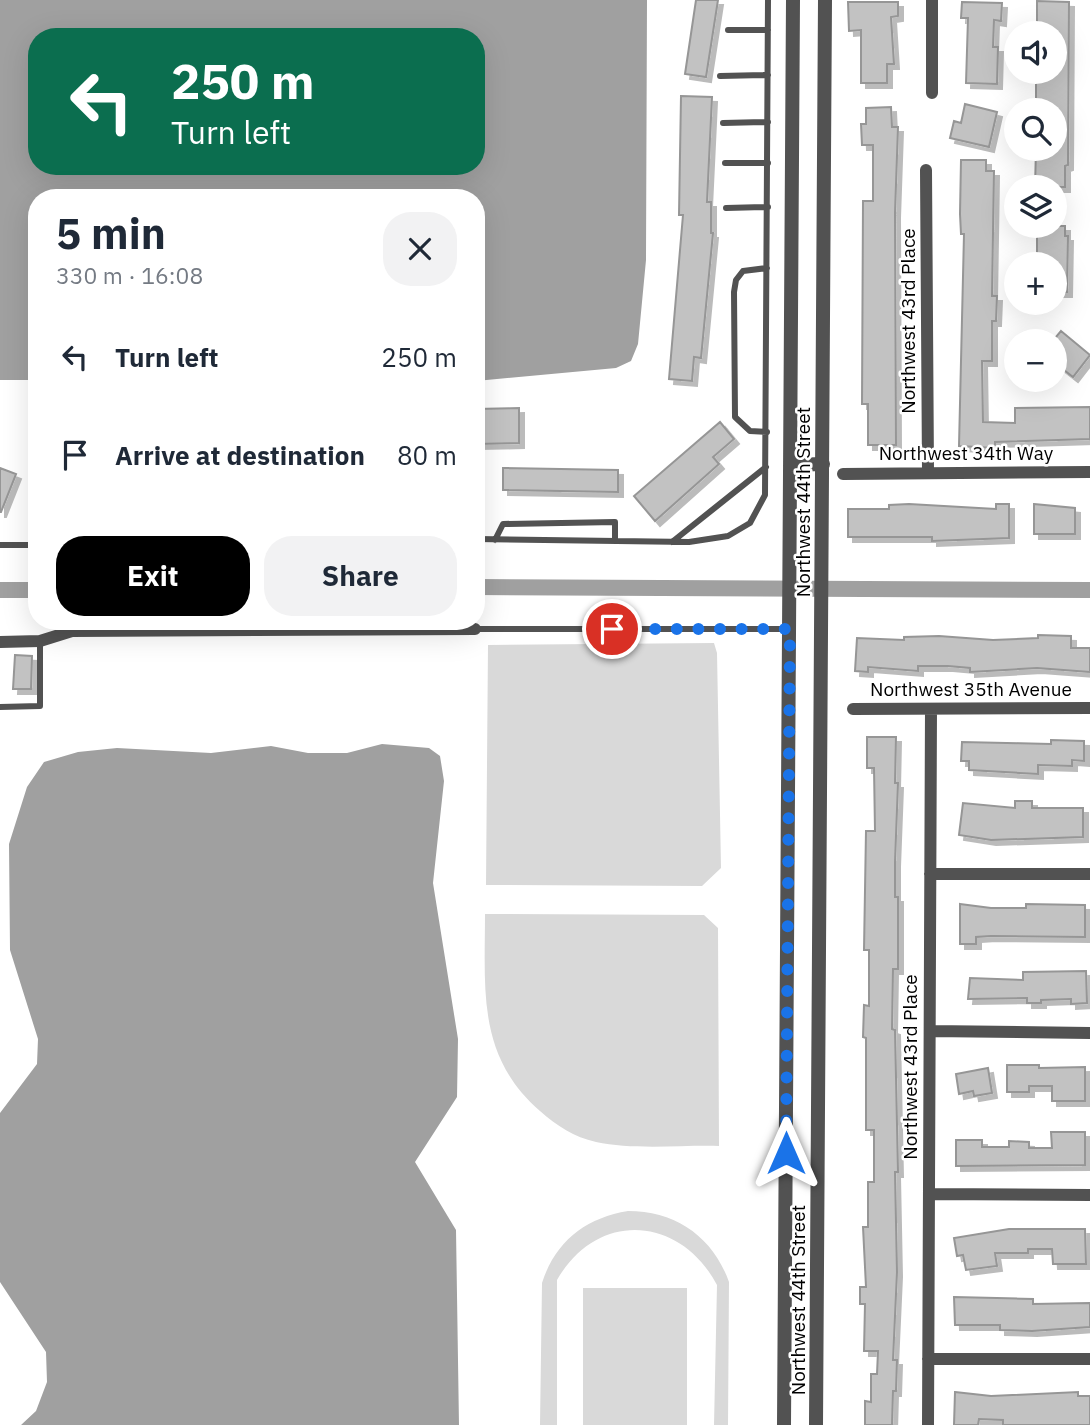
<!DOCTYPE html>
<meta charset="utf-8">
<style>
body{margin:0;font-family:"IBM Plex Sans",sans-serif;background:#f2f2f3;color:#1f2937;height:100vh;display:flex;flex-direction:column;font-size:26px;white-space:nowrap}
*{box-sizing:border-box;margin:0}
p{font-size:23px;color:#747a83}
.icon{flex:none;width:38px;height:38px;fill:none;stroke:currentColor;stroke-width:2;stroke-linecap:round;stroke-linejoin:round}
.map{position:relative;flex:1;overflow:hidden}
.drawer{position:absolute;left:28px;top:189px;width:457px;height:441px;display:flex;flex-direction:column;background:#fff;border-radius:28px;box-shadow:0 7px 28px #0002}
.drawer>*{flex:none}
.hud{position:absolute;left:28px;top:28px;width:457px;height:147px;border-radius:28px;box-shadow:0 7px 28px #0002;background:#0b6e4f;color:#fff;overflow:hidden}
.tools{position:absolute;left:1004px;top:21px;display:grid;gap:14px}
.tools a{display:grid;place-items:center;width:63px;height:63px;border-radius:50%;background:#fff;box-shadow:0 7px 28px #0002;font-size:35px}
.pin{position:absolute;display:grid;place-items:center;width:60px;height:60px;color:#fff;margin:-30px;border:4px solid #fff;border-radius:50%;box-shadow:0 2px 7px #0007}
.me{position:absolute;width:77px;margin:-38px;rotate:0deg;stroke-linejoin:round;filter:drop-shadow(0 0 5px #0008)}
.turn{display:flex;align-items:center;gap:24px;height:147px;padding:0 28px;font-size:32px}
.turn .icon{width:91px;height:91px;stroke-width:2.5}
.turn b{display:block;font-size:49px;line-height:60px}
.round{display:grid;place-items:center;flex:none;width:74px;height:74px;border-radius:28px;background:#f2f2f3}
.headline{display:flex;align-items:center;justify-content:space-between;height:119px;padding:0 28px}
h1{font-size:42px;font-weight:700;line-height:52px}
.cta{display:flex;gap:14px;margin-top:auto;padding:14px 28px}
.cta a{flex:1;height:80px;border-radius:28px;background:#000;color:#fff;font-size:28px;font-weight:700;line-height:80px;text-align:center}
.cta a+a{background:#f2f2f3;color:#1f2937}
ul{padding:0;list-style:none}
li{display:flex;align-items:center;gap:21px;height:98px;padding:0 28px}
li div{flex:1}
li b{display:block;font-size:26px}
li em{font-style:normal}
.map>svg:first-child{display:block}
.green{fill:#d9d9d9}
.water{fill:#a0a0a0;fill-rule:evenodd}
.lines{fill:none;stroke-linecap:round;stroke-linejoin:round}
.canal{stroke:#a0a0a0;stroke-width:16}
.building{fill:#c2c2c2;stroke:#969696;stroke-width:2;filter:url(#shadow)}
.service{stroke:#525252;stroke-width:6}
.minor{stroke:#525252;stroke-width:12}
.tertiary{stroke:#525252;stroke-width:14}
.route{stroke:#1a73e8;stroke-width:12;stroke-dasharray:0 21.6}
.labels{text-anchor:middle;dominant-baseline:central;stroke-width:5;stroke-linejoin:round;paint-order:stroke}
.street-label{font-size:19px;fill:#000;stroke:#fff}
</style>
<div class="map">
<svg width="1090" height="1425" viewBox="0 0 1090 1425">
<defs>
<filter id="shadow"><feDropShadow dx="5" dy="5" stdDeviation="0" flood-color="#0004"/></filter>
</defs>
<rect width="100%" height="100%" fill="#fff"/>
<path class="green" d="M714 643 717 653 721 868 702 886 486 885 488 645Z
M485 914 704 915 718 928 719 1146C681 1145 632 1150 596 1142 574 1137 557 1126 540 1111 477 1056 485 991 485 914Z
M628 1211C676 1211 713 1237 729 1282L728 1425H714L717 1285C680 1215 597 1210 557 1280V1425H540L542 1283C555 1242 585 1218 628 1211Z
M583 1288H687V1425H583Z"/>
<path class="water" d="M0 0H647L646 260 638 344 631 361 616 368 476 381V198H37V380H0ZM37 37H476V166H37Z
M382 744 429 748 440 756 444 781 433 883 458 1039 457 1097 415 1162 456 1230 459 1425H21L36 1411 47 1382 46 1352 0 1282V1113L37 1064 38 1039 10 950 9 844 27 787 44 762 78 752 117 748 211 753 271 746 308 753H347Z"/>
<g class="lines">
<path class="canal" d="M476 587 1090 590
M0 590H37"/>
</g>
<path class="building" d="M696 0H718L706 77 685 74Z
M1037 1 1069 2 1068 165 1065 166V187H1035L1036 149H1055V110H1036V72H1055V33H1037Z
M848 2H898V16L891 17 894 64H887V83H861V30L849 31Z
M962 2 1002 3 1001 21 994 20 993 47H998L997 84 966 83 968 18H961Z
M681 96 712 97 707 202H711V233H713L701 358 694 357 692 381 669 379 683 215H679Z
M965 104 997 112 989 147 950 138 954 121 961 123Z
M891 107 892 127H898L895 213 896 445H868V404H862L863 201H873V145H862L861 124H866V108Z
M961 160H986V171H994L992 296H997L996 321H992V361H982L983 422 1015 423V408L1090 407V439L995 442V448L959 446 964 234H961L960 214Z
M1037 226H1065V236H1068L1067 292H1055V264H1037Z
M1061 331 1090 355 1073 377 1055 363V338Z
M519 408V443L476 444V409Z
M720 422 734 439 713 457 719 464 655 521 634 496Z
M0 468 16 474 1 512H0Z
M503 468 618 470V492L503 490Z
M909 504 996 509V504H1009V538L932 541V537H848V509H889V505Z
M1034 504 1075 508V534H1034Z
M1038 635 1071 636V648H1090V672L1037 668 970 672V668L948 666H918V671L868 667V672L855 671 857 638 904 640V637L939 636 993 640 1038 638Z
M15 655 32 656 31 689H13Z
M867 737H896L895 783H898L895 862V897H898V969H893L892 1029 895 1030 898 1172H895L897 1272 893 1360H897L896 1391H893L892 1425H865V1401L871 1402V1374H877L878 1351H864L865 1304H860V1287H866L863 1227H868V1182H874V1130H866V1038L863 1037 864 1005 869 1006V950H864L866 831H875L874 768H867Z
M1051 740 1084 741V761L1072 760V766L1038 765V774L969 770V761H961L962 742 1051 744Z
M1015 801H1032V808H1083V837L991 840 959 835 963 803 1015 808Z
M960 904 991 908H1026V904L1085 905V937L991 936 976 937V944H960Z
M1086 971 1087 1003 1071 1004V999L1041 1000V1003H1027V998L968 999 970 978 1023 980V972Z
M1007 1065H1039V1068L1085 1067V1101H1052V1086H1029V1092H1007Z
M988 1068 992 1093 974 1096 973 1091 959 1094 956 1074Z
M1051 1132H1085V1165L956 1166V1140H982V1147H1009V1141L1029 1142V1148H1052Z
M1009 1229H1085L1086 1264H1053L1052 1249H1028V1253H995L997 1266 966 1270 963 1255 957 1256 954 1238Z
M954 1297 1033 1299V1304L1090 1303V1327L1032 1331 1000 1330V1325H955Z
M955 1392 991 1396 1078 1392V1396H1090V1425H1003V1420L979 1419 978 1425H954Z"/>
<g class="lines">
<path class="service" d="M728 30H768
M720 76 768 75
M723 123 768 122
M725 163H768
M726 208 768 207
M767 432 750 431 735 417 734 292 736 280 743 271 767 268
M476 539 689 542 728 536 750 523 765 495 768 0
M495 540 503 524 615 522V541
M672 542 766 467
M0 545H37
M475 629H788
M0 707 40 706V641"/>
<path class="minor" d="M932 93V0
M926 170 928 471
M843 474 1090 472
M0 642 40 641 72 631 475 629
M853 709 1090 708
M930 874H1090
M930 1031 1090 1033
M929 1194 1090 1195
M928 1359H1090
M928 1425 931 709"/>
<path class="tertiary" d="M790 465 823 464
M784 1425 793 0
M816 1425 825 0"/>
</g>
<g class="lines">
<path class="route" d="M612 629H790L786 1153"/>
</g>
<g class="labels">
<g class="street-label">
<text transform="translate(908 321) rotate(-90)">Northwest 43rd Place</text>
<text x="966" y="453">Northwest 34th Way</text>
<text transform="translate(803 502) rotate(-90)">Northwest 44th Street</text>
<text x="971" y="689">Northwest 35th Avenue</text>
<text transform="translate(910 1067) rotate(-90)">Northwest 43rd Place</text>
<text transform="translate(798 1300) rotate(-90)">Northwest 44th Street</text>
</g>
</g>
</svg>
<div class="tools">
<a><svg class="icon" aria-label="sound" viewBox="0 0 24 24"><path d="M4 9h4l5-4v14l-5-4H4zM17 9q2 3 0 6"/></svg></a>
<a><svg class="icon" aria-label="search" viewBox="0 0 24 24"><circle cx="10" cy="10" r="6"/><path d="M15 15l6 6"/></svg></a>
<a><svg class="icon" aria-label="layers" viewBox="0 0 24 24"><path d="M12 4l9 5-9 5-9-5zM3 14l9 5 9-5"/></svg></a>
<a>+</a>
<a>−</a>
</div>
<div class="pin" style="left:612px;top:629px;background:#d93025"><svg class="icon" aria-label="arrive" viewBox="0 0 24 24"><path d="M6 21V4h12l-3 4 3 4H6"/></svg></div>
<svg class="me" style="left:786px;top:1153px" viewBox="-20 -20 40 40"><path d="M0-17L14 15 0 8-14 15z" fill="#1a73e8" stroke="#fff" stroke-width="4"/></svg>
<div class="hud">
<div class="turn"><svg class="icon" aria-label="left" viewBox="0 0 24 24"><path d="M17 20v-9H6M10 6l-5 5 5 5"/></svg><div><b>250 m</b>Turn left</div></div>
</div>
<section class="drawer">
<div class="headline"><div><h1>5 min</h1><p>330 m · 16:08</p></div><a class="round"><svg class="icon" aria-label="close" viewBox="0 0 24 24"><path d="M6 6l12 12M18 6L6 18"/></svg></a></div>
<ul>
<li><svg class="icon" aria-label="left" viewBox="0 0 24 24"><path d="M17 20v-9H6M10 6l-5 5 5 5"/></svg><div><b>Turn left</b></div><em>250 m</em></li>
<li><svg class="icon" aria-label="arrive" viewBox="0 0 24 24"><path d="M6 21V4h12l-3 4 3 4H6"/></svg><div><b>Arrive at destination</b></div><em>80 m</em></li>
</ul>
<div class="cta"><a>Exit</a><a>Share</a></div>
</section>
</div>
